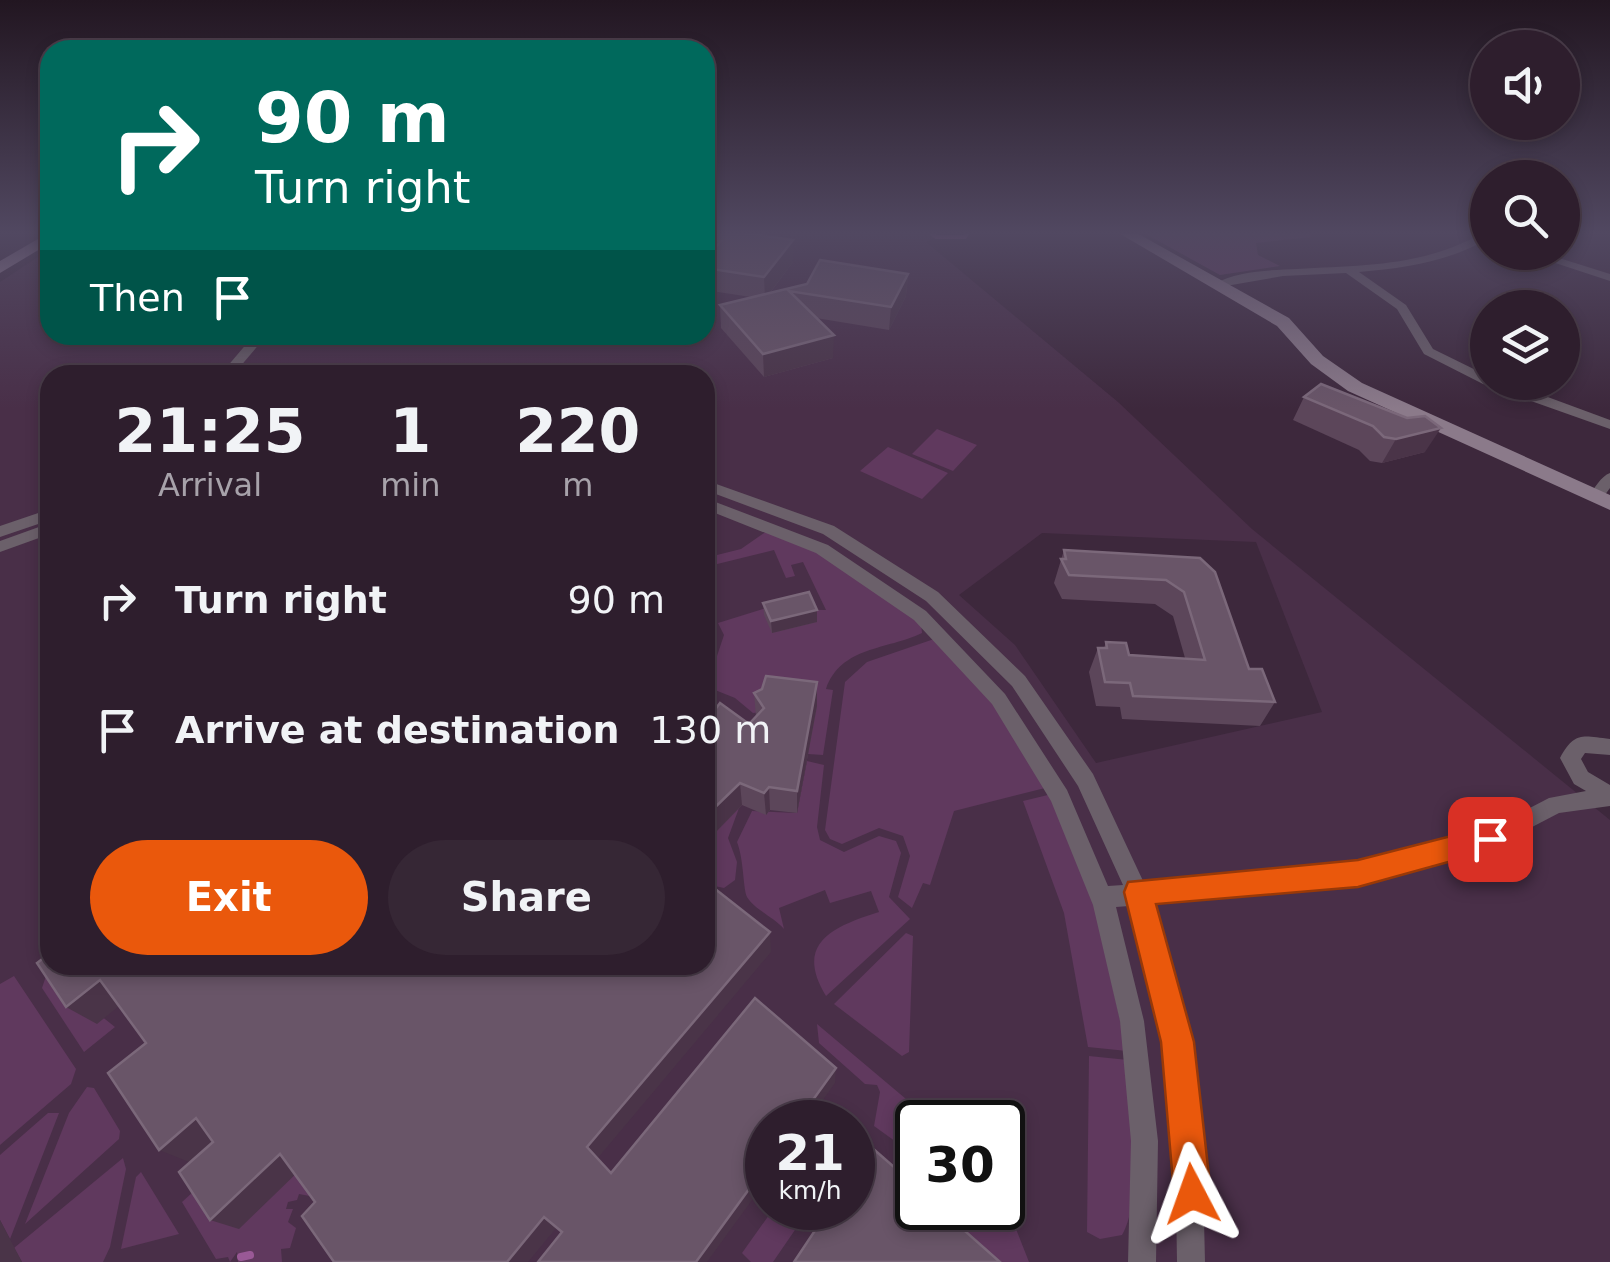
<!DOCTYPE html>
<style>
body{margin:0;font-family:"DejaVu Sans",sans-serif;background:#362735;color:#f1f3f6;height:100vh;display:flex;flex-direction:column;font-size:38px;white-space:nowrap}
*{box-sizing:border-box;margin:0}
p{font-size:32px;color:#a7a2aa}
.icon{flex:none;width:55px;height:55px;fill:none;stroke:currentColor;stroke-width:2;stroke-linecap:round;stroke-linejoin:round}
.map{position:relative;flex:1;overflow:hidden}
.sheet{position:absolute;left:40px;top:365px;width:675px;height:610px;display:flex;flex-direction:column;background:#2e1e2d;border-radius:30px;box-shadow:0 5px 15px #0003,0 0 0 2px #493c49}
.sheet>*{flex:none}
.hud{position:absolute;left:40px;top:40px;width:675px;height:305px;border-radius:30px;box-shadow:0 5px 15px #0003,0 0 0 2px #493c49;background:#00695c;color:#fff;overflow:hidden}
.tools{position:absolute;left:1470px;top:30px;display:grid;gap:20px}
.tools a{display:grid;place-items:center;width:110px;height:110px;border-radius:50%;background:#2e1e2d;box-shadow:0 5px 15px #0003,0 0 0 2px #493c49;font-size:50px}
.speed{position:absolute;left:745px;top:1100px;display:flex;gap:20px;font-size:50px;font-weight:700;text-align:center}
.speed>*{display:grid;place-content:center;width:130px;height:130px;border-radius:50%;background:#2e1e2d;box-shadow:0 5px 15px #0003,0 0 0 2px #493c49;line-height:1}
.speed small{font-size:25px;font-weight:400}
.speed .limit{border:5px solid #111;border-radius:15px;background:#fff;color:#111}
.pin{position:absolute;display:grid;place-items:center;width:85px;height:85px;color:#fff;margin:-42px;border-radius:20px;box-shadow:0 5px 15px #0006}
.me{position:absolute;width:110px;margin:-55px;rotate:356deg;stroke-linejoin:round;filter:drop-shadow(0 0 8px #0008)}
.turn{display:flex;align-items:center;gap:35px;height:210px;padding:0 50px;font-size:45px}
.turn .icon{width:130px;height:130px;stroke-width:2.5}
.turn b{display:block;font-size:70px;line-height:85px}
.then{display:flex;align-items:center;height:95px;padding:0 50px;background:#0003;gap:20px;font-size:38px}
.eta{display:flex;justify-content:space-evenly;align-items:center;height:170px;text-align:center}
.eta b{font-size:60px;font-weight:800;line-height:70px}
.primary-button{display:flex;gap:20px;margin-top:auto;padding:20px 50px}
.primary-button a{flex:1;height:115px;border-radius:60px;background:#ea580c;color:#fff;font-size:40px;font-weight:800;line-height:115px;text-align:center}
.primary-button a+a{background:#362735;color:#f1f3f6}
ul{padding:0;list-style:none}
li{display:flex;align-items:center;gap:30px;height:130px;padding:0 50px}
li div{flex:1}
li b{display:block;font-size:38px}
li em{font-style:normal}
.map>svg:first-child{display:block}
.built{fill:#492f48;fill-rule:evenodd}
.green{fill:#60395e}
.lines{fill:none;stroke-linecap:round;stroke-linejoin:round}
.stream-far1{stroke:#995996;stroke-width:4}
.stream{stroke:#995996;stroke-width:8}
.street{fill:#6b606a;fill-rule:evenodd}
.secondary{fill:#8b7a8a;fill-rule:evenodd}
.primary{fill:#a48ea2;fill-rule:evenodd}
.wall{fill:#5c465a}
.shaded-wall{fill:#4a3448}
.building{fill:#695568;stroke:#7b687a;stroke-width:2.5}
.route{fill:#ea580c;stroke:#983908;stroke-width:2.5}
</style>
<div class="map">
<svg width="1610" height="1262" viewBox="0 0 1610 1262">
<rect width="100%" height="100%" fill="#3d283c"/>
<path class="built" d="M705 232H930L936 237 926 242 1118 402 1252 529 1610 820V1262H0V282L50 249V335H705ZM50 375H705V965H50ZM1042 533 1256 542 1322 712 1096 763 1015 645 959 595ZM768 1122H852V1208H768ZM918 1122H1002V1208H918Z"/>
<path class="green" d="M1142 232H1310L1311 237 1256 243 1258 255 1280 266 1220 275Z
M937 429 977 445 953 471 912 454Z
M888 447 948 473 922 499 860 471Z
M767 531 820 552 921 623 922 633C887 650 841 646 826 689L833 690 823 755 808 754 816 706 753 713 735 698 705 686V664L715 662 724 635 718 623 763 609 826 610 803 562 791 565 795 576 786 578 774 550 705 567V558L741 549Z
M937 638 978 681 1049 787 954 811 930 885 923 883 912 908 898 897 910 856 903 836 879 828 842 844 830 839 825 830 845 682 867 662Z
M807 761 824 765 817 827 820 840 844 852 879 836 896 841 901 853 889 897 910 919 826 996C793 942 835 926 879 912L871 891 830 903 825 890 779 908 784 929C774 917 755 910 747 897 743 889 744 860 737 842L752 811 797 813Z
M1052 794 1088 876 1127 1051 1088 1047 1064 913 1023 801Z
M739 808 728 838 737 862 735 880 724 888 705 884V843Z
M906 933 913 936 909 1052 902 1056 834 1004Z
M47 973 115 1027 84 1052 42 988Z
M14 976 76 1069 71 1084 0 1145V984Z
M817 1024 925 1115 927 1122H918L916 1143 899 1144 874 1126 880 1092 877 1085 865 1084 819 1043Z
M1089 1056 1128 1060C1131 1103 1144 1198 1122 1235L1100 1239 1087 1232Z
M87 1087 94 1088 120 1131 119 1139 25 1224 69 1113Z
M48 1113H59L10 1239 0 1220V1155Z
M123 1158 126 1169 110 1247 103 1262H22L14 1248Z
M227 1161 304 1166 320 1198 299 1194 297 1200 288 1202 286 1209H293L288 1222 296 1228 290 1248 281 1249 282 1262H238L237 1252 230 1262 228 1257 216 1259 182 1202Z
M141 1172 179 1234 121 1249 136 1177Z
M1003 1190 1018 1205 1016 1229 1029 1262H982L922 1208H1002Z
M774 1208H810L773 1262H751L742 1253Z"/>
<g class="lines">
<path class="stream-far1" d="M930 232 936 237H965L968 232"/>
<path class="stream" d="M241 1257 250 1255"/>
<path class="street" d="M1484 232H1488V239C1447 262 1405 268 1359 272L1406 305 1433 349 1488 376V382H1507L1610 420V429L1483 384 1424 354 1397 309 1346 273 1283 276 1220 287 1214 284C1237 271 1271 270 1297 269 1363 265 1424 267 1484 232Z
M1522 252H1540L1610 274V281Z
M254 335H267L233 375H220Z
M1610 473V488L1601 500H1591L1588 497C1594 489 1601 476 1610 473Z
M705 480 834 526 938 592 1025 676 1093 774 1144 883 1307 871 1381 859 1486 831 1549 798 1586 791 1574 784 1560 758C1575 731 1582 736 1610 739V755L1585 753 1581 759 1588 772 1610 785V806L1559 813 1490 849 1381 879 1307 891 1151 904 1183 1011 1202 1136 1205 1262H1177L1175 1136 1159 1011 1129 906 1116 907 1144 1021 1158 1141 1156 1262H1128L1131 1141 1120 1021 1093 905 1051 801 992 704 914 620 816 553 705 509V498L828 545 926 611 1005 694 1067 790 1108 886 1123 885 1078 786 1012 686 926 601 823 534 705 490Z
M50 509V520L0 537V526Z
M50 523V534L0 552V541Z"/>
<path class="secondary" d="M1117 232H1135L1289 318 1323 356 1362 383 1610 495V510L1348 391 1311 364 1277 326Z"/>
<path class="primary" d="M50 232V243L0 273V261Z"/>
</g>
<path class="wall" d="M713 240H793V262L770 293 908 274 906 296 889 330 816 318 833 358 764 377 721 328 720 305 751 297 705 290V259L713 250Z
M1321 384 1425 452 1382 463 1370 461 1359 450 1293 420 1304 397Z
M1064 550 1200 558 1249 669 1275 702 1260 726 1122 719 1120 707 1096 706 1089 672 1098 648H1104L1106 642 1129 655 1185 658 1173 616 1155 604 1062 599 1054 583Z
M763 603 817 610V622L772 633 764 615Z
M754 693 817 706 797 813 770 810 766 815 742 805 705 843V723L749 724 756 717Z"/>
<path class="shaded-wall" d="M793 240V262L765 299 764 277Z
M908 274 906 296 889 330 891 307Z
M503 335H516L517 339 505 342Z
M834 335 833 358 764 377 763 354Z
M1441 428 1425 452 1382 463 1396 439Z
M817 610V622L772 633 771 621Z
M817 682V706L797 813V791Z
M740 783 742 805 705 843V817Z
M769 787 770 810 766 815 764 793Z
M770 932 771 952 597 1159 587 1147Z
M100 980 129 998 97 1024 66 1007Z
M836 1068 835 1083 807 1122H797Z
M196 1118 224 1131 189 1162 159 1150Z
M280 1154 304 1166 239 1229 210 1220Z
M768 1163V1178L707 1262H696Z
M544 1217 557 1227 528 1262H507Z
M0 1220 22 1262H0Z"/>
<path class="building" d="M719 232H739L793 240 764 277 705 268V259L721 241 713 240Z
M820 260 908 274 891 307 789 291 834 335 763 354 720 305 807 284Z
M1321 384 1407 418 1425 416 1441 428 1396 439 1384 437 1373 426 1304 397Z
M1064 550 1200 558 1215 572 1249 669H1262L1275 702 1133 696 1130 683 1105 682 1098 648H1107L1106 642 1126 643 1129 655 1205 660 1184 592 1166 580 1069 575 1061 559H1066Z
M809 592 817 610 771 621 763 603Z
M766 676 817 682 797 791 769 787 764 793 740 783 705 817V740L717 726H705V723L720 703 749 724 764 708 754 693 762 689Z
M705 881 770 932 587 1147 611 1173 755 998 836 1068 797 1122H768V1163L696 1262H538L562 1232 544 1217 507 1262H334L302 1216 315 1202 280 1154 210 1220 179 1172 213 1142 196 1118 159 1150 108 1073 146 1043 100 980 66 1007 37 963 50 953V965H705Z
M870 1146 918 1188V1208H939L1000 1262H794L830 1208H852V1174Z"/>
<linearGradient id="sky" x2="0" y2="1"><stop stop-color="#221621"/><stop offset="0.57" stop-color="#514861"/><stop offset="1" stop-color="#514861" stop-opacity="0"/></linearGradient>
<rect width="1610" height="409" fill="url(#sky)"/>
<path class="route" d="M1490 826 1499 830 1503 839 1499 848 1358 887 1156 904 1194 1042 1211 1194 1205 1207 1192 1212 1180 1207 1174 1194 1161 1042 1124 892 1128 882 1358 860Z"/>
</svg>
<div class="tools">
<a><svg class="icon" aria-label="sound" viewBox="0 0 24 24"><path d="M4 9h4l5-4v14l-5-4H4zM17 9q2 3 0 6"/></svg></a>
<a><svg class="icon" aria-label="search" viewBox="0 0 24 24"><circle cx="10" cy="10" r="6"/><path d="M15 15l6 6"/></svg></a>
<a><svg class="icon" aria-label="layers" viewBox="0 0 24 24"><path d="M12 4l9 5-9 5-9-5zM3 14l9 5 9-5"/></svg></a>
</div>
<div class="speed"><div>21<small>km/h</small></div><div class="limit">30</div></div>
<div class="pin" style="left:1490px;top:839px;background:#d93025"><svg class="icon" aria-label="arrive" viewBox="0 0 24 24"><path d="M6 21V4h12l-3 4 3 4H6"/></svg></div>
<svg class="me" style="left:1192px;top:1194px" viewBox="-20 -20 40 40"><path d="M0-17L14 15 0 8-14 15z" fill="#ea580c" stroke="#fff" stroke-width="4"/></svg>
<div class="hud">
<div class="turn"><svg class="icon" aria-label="right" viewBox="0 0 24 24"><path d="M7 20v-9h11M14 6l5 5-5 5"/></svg><div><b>90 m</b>Turn right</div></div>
<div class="then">Then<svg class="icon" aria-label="arrive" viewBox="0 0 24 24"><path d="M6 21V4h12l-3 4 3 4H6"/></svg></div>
</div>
<section class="sheet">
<div class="eta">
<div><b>21:25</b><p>Arrival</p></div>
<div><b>1</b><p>min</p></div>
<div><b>220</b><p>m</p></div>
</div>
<ul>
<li><svg class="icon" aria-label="right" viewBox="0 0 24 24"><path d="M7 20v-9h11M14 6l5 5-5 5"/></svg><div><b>Turn right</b></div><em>90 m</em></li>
<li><svg class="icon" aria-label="arrive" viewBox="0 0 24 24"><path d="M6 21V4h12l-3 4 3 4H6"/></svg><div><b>Arrive at destination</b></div><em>130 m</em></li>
</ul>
<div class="primary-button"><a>Exit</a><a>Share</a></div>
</section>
</div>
